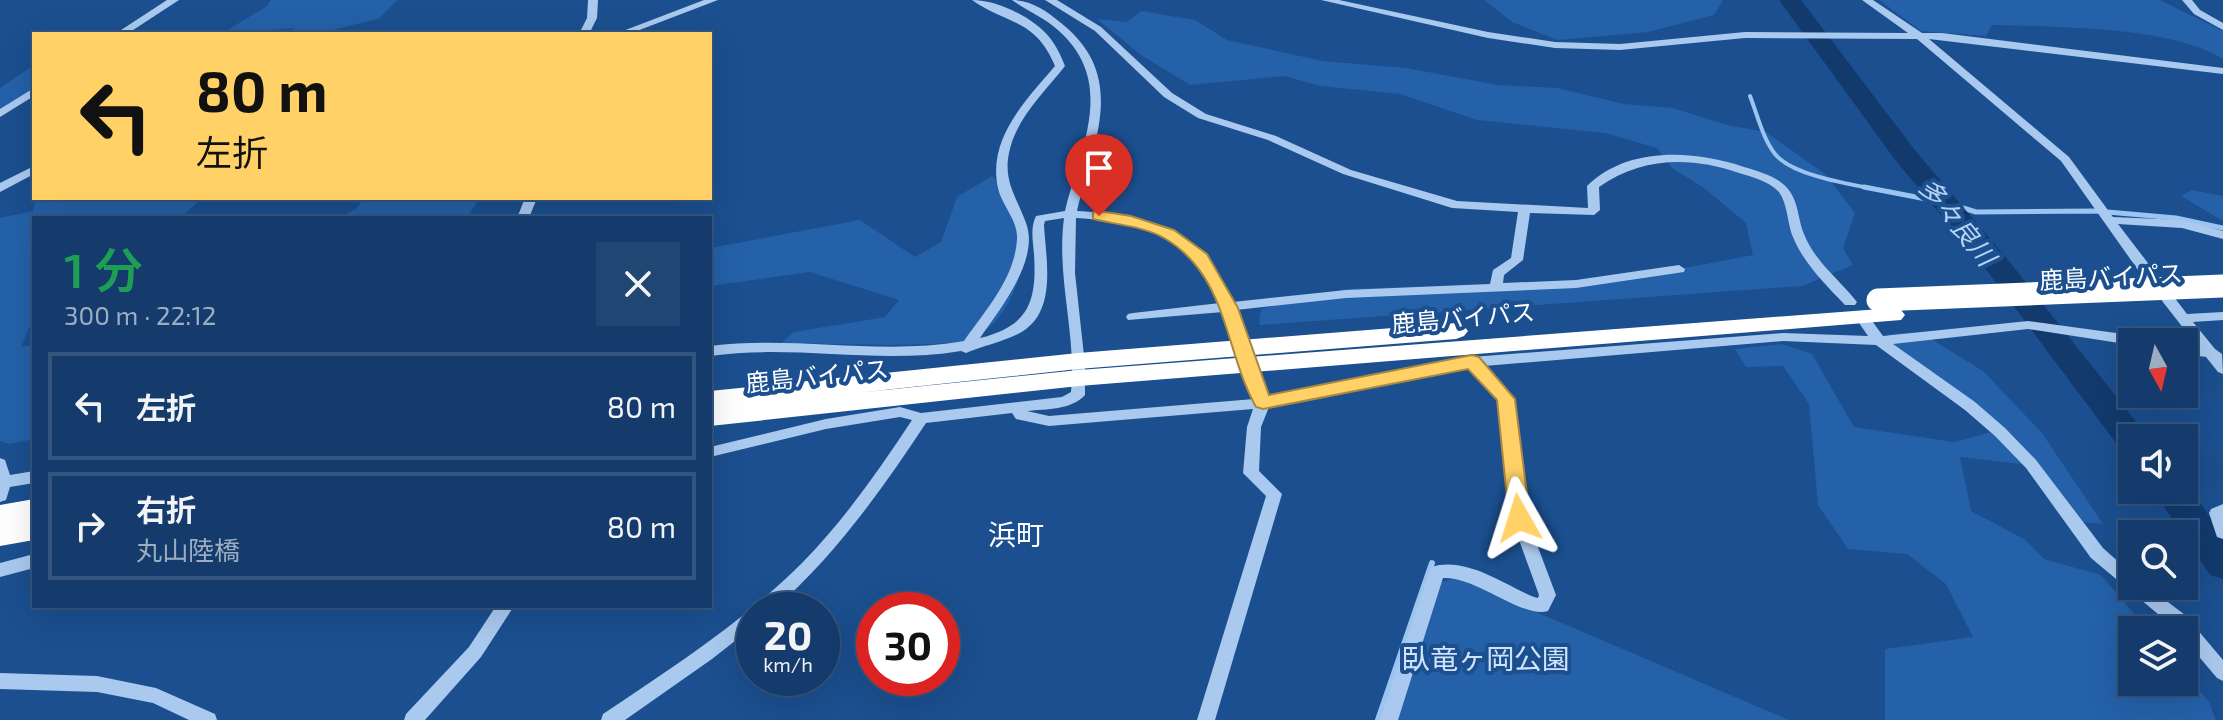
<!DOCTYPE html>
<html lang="ja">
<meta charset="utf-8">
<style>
body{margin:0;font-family:"Exo 2","Noto Sans JP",sans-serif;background:#214673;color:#f1f3f6;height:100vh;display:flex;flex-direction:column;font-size:30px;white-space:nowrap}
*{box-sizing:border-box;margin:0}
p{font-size:26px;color:#9dadc1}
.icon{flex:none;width:44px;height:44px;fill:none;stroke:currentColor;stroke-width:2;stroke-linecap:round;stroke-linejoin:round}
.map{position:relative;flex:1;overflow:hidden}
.drawer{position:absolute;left:32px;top:216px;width:680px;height:392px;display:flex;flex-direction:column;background:#143b6b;border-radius:0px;box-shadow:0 8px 32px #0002,0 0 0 2px #33557e}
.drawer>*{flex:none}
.banner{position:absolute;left:32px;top:32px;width:680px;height:168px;border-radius:0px;box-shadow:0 8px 32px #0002,0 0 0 2px #33557e;background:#ffd166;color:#111;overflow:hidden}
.needle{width:52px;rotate:172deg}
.buttons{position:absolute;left:2118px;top:328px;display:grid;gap:16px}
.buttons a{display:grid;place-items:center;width:80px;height:80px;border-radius:0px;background:#143b6b;box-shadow:0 8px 32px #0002,0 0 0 2px #33557e;font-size:40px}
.speed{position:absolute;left:736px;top:592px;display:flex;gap:16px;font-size:40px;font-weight:700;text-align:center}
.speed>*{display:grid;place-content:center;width:104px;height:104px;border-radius:50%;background:#143b6b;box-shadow:0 8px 32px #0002,0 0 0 2px #33557e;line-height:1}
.speed small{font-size:20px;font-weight:400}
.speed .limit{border:12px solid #d22;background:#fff;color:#111}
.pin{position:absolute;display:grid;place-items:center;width:68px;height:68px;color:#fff;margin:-82px -34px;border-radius:50% 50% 50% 0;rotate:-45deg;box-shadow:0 0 8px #0007}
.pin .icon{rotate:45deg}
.me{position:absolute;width:88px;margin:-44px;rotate:354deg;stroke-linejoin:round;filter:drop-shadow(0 0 6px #0008)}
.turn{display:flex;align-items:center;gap:28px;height:168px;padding:0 32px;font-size:36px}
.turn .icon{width:104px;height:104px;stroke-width:2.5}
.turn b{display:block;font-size:56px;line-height:68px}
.round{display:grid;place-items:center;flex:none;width:84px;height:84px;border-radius:0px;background:#214673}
.overview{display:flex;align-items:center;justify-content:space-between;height:136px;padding:0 32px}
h1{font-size:48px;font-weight:600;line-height:60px;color:#1e9e55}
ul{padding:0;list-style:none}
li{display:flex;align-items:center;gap:24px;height:108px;margin:0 16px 12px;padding:0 16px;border:4px solid #33557e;border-radius:0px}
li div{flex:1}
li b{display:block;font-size:30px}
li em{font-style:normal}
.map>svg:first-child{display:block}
.green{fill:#2461a8}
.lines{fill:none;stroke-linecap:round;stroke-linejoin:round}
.stream-far2{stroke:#9cc4f0;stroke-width:4}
.stream-far1{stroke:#9cc4f0;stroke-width:5}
.stream{stroke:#9cc4f0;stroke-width:6}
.river{fill:#123a6d;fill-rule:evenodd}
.minor{fill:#a9c9ee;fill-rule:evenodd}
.highway{fill:#fff;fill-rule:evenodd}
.minor-bridge{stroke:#a9c9ee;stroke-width:13}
.highway-bridge{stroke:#fff;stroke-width:23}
.route{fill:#ffd166;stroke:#a68842;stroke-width:2}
.labels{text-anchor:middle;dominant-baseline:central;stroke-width:8;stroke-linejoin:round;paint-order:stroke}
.street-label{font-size:24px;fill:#fff;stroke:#1b4f8f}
.water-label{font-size:26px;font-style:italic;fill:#b5d3f5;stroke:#1b4f8f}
.quarter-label{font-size:28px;fill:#fff;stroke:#1b4f8f}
.near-park-label{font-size:28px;fill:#cfe3fa;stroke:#1b4f8f}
</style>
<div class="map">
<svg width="2223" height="720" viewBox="0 0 2223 720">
<rect width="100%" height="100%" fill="#1b4f8f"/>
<path class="green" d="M271 0H398L378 19 316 34H287L295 28 221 34 267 6Z
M1484 0H1723L1714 15 1648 32 1557 40 1512 22Z
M1879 0H2160L2223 31V59C2171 26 2054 27 1992 25L1986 36 1921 31Z
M1141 11 1195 20 1227 40 1323 61 1406 68 1498 85 1557 88 1624 104 1673 108 1727 125 1766 132 1825 174 1855 213 1843 248 1853 265 1802 286 1259 325 1261 309 1345 289 1621 280 1753 255 1746 223 1704 188 1672 168 1657 148 1605 133 1477 120 1400 94 1321 86 1284 76 1190 85 1141 55 1097 19 1127 22Z
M34 65V89L0 111V88Z
M992 176C1023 212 1035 225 1020 274 1012 300 1001 322 976 337 956 350 814 343 781 343L794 332 885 317 899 300 810 272 710 286V248L860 220 915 257 941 242 957 197Z
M2192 190 2223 196V221L2181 196Z
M36 198H202L180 218H34V316L21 347 34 345V439L9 444 0 441V218L33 211Z
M364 198H479L467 218H339L357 208Z
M1920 332 1983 371 2042 433 2103 524 2080 522 2038 466 1960 457 1971 511 2024 539 2044 559 2101 575 2148 630H2132V682H2184V673L2209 702 2216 720H1885V649L1973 637 1946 584 1907 554 1848 549 1818 505 1809 404 1783 366 1746 367 1735 349 1782 344 1812 354 1854 427 1954 442 1992 432 1903 361 1888 334Z
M1457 578 1789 720H1397L1441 582Z"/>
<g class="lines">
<path class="stream-far2" d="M1750 96C1757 114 1763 139 1775 154 1792 175 1848 184 1874 189"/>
<path class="stream-far1" d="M1864 187 1947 203 1976 212 2096 211 2176 218 2223 228"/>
<path class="stream" d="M1378 720 1432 563"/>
<path class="river" d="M1779 0H1801L1914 149 2008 260 2149 438H2132V451L2120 448 1988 272 1896 161Z
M2184 481 2223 535V579L2210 575 2153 490H2184Z"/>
<path class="minor" d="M167 0H179L127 34H115Z
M588 0H598L597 18 589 34H579L587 18Z
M704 0H718L629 34H615Z
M972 0C998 0 1034 18 1050 38 1057 47 1061 56 1065 66 1044 93 1016 118 1009 153 1003 181 1017 198 1026 223 1040 260 1000 309 980 338 1029 326 1037 301 1034 254 1033 241 1030 228 1036 216L1065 211C1080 149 1117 83 1059 31 1045 18 1027 11 1012 0 1031 0 1047 11 1061 23 1129 77 1093 142 1077 211 1145 214 1206 233 1233 302L1346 290 1490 284 1493 270 1511 258 1518 212 1452 208 1343 174 1268 140 1198 118 1164 97 1095 31 1045 0H1057L1101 27 1172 93 1206 114 1276 136 1351 170 1457 201 1588 208 1587 186C1627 146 1695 150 1744 167 1757 171 1773 175 1783 184 1799 197 1797 217 1804 234 1815 262 1839 279 1857 302L1855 305H1845C1826 285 1804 264 1793 237 1787 223 1788 203 1778 191 1768 181 1752 177 1739 173 1691 156 1641 157 1599 187L1600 210 1594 215 1530 213 1523 260 1504 275 1503 283 1576 280 1679 265 1685 269 1684 272 1576 288 1346 298 1236 310 1239 318 1232 322 1227 321 1223 312 1128 320 1126 317 1128 314 1133 313 1220 303C1196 239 1140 221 1076 218L1075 273 1085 365V395C1071 410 1047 409 1027 411L1049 416 1254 399 1252 395 1254 391H1264L1267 397 1472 357 1783 333 1868 336 1855 317 1862 313 1867 314 1883 336 2028 321 2145 337 2152 342H2132V345L2028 329 1893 344 1975 402 2005 428 2036 460 2103 548 2132 574V586H2147L2185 615 2223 660V681L2217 678 2184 639V630H2177L2091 558 2026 468 1995 436 1965 410 1876 345 1783 341 1484 366 1513 399 1527 518 1556 595 1548 611C1523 619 1476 576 1443 578L1398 720H1380L1431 567C1466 556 1503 584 1534 597L1538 598 1539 595 1511 518 1499 400 1469 367 1269 407 1261 427 1259 471 1282 494 1215 720H1197L1266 496 1243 473 1247 427 1253 409 1049 426 1016 419 1012 413 926 423C881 491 835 556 773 610H754V626L712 659 625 720H601L603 714C673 667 744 621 803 562 845 519 879 470 912 420L900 417 826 429 710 457V447L826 419 900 407 921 413 1062 397 1071 392C1077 335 1056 278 1064 218L1045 221 1044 225C1046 261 1058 314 1018 334 1002 342 982 346 966 353L961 351C877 365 793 344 710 356V346C794 335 879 356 964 341 985 311 1015 278 1017 239 1018 220 1002 206 998 188 987 139 1026 100 1055 66 1035 18 1007 25 972 0Z
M1321 0H1339L1488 32 1555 42 1620 44 1745 32 1908 33 1862 0H1873L1922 33H1942L2223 68V74L1929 39 2069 157 2113 217 2182 220 2223 231V239L2182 228 2118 224 2187 314 2223 312V320L2193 322 2215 349 2222 354 2223 374 2218 372 2206 357 2184 354V344L2198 347 2138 270 2061 161 1917 39 1745 38 1620 50 1555 48 1488 38Z
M2182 0H2192L2200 10 2223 23V30L2194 14Z
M34 88V96L0 117V109Z
M34 166V174L0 192V183Z
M525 198H537L529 218H517Z
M0 458 5 460 10 475 34 471V483L10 487 6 500 0 502Z
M2223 504V539L2217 537 2209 513 2211 509Z
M34 554V568L0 577V563Z
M496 606H514L481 657 425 720H404L406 714 469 647Z
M0 673 97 676 156 688 215 714 217 720H189L153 703 97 692 0 689Z"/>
<path class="highway" d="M1893 308 1901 310 1905 315 1901 320 1079 386 710 426V391L1078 353 1456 323 1464 326 1468 331 1464 336 1456 339 1078 369 856 393 1079 370Z
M34 499V540L0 546V505Z"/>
<path class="minor-bridge" d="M1232 318 1258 392"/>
<path class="highway-bridge" d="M1878 300 2223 286"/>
</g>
<path class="route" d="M1099 211 1131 216 1174 230 1207 254 1238 308 1269 395 1472 355 1479 357 1515 399 1530 518 1527 524H1512L1509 518 1497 400 1468 369 1263 409 1256 407C1224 350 1228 275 1164 238 1143 226 1117 225 1093 219V212Z"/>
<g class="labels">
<g class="street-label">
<text transform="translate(2111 276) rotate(-3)">鹿島バイパス</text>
<text transform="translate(1463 317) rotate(-5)">鹿島バイパス</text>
<text transform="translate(817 375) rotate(-6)">鹿島バイパス</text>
</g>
<g class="water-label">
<text transform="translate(1958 221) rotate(51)">多々良川</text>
</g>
<g class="quarter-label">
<text x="1016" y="534">浜町</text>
</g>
<g class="near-park-label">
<text x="1486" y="658">臥竜ヶ岡公園</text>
</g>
</g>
</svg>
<div class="buttons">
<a><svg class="needle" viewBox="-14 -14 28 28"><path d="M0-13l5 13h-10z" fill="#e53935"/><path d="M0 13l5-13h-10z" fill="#9dadc1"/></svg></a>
<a><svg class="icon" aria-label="sound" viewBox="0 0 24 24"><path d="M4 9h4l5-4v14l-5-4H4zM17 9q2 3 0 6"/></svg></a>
<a><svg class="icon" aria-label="search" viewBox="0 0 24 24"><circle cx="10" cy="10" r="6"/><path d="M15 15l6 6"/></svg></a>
<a><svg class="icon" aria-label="layers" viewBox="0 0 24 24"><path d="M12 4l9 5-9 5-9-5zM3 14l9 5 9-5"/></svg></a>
</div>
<div class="speed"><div>20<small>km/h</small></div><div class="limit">30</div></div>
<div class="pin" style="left:1099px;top:216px;background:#d93025"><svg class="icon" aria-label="arrive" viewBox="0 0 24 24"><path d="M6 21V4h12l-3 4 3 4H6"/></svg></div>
<svg class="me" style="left:1519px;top:518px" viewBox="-20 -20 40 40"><path d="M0-17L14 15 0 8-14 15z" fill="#ffd166" stroke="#fff" stroke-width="4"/></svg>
<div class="banner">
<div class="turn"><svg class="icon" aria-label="left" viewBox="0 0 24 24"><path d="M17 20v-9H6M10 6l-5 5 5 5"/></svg><div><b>80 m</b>左折</div></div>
</div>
<section class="drawer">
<div class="overview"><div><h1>1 分</h1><p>300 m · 22:12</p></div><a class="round"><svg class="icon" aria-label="close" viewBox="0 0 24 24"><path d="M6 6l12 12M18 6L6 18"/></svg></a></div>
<ul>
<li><svg class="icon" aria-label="left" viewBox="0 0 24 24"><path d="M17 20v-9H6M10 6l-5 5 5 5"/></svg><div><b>左折</b></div><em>80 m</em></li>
<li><svg class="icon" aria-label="right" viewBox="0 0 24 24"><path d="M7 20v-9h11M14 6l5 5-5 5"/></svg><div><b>右折</b><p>丸山陸橋</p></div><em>80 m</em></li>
</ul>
</section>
</div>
